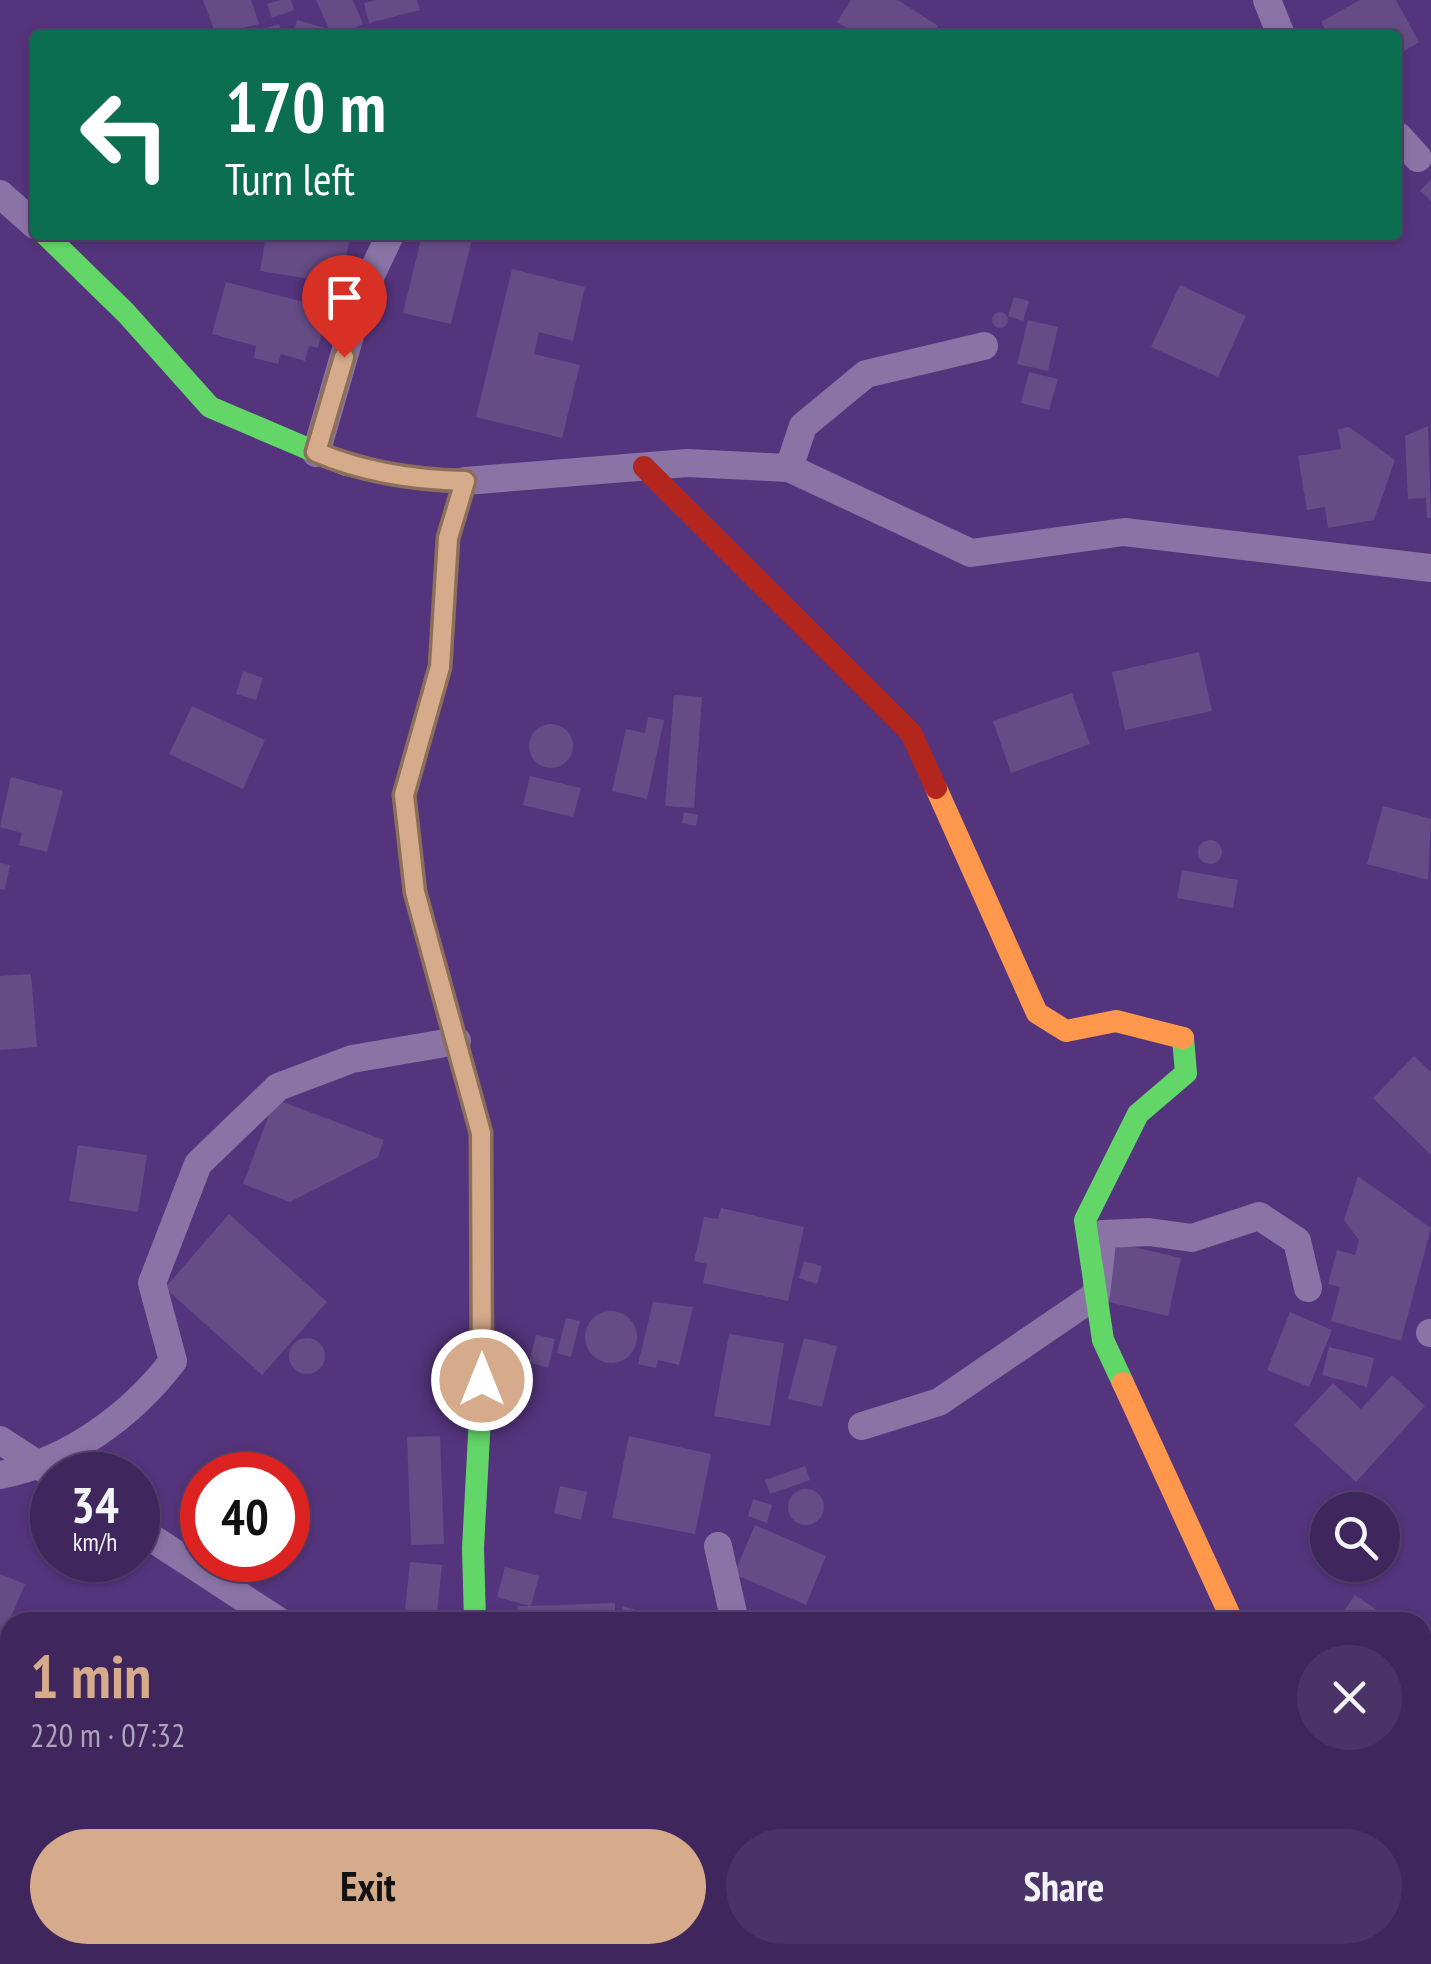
<!DOCTYPE html>
<meta charset="utf-8">
<style>
body{margin:0;font-family:"PT Sans Narrow",sans-serif;background:#4a3366;color:#f1f3f6;height:100vh;display:flex;flex-direction:column;font-size:38px;white-space:nowrap}
*{box-sizing:border-box;margin:0}
p{font-size:32px;color:#ada5bc}
.icon{flex:none;width:55px;height:55px;fill:none;stroke:currentColor;stroke-width:2;stroke-linecap:round;stroke-linejoin:round}
.map{position:relative;flex:1;overflow:hidden}
.side{position:absolute;left:0px;top:1612px;width:1432px;height:352px;display:flex;flex-direction:column;background:#3f275d;border-radius:30px 30px 0 0;box-shadow:0 2px 8px #0004,0 0 0 2px #584472}
.side>*{flex:none}
.top-card{position:absolute;left:30px;top:30px;width:1372px;height:210px;border-radius:10px;box-shadow:0 2px 8px #0004,0 0 0 2px #584472;background:#0b6e4f;color:#fff;overflow:hidden}
.buttons{position:absolute;left:1310px;top:1492px;display:grid;gap:20px}
.buttons a{display:grid;place-items:center;width:90px;height:90px;border-radius:50%;background:#3f275d;box-shadow:0 2px 8px #0004,0 0 0 2px #584472;font-size:50px}
.speed{position:absolute;left:30px;top:1452px;display:flex;gap:20px;font-size:50px;font-weight:700;text-align:center}
.speed>*{display:grid;place-content:center;width:130px;height:130px;border-radius:50%;background:#3f275d;box-shadow:0 2px 8px #0004,0 0 0 2px #584472;line-height:1}
.speed small{font-size:25px;font-weight:400}
.speed .limit{border:15px solid #d22;background:#fff;color:#111}
.pin{position:absolute;display:grid;place-items:center;width:85px;height:85px;color:#fff;margin:-102px -42px;border-radius:50% 50% 50% 0;rotate:-45deg;box-shadow:0 0 10px #0007}
.pin .icon{rotate:45deg}
.me{position:absolute;width:110px;margin:-55px;rotate:0deg;stroke-linejoin:round;filter:drop-shadow(0 0 8px #0008)}
.turn{display:flex;align-items:center;gap:35px;height:210px;padding:0 30px;font-size:45px}
.turn .icon{width:130px;height:130px;stroke-width:2.5}
.turn b{display:block;font-size:70px;line-height:85px}
.round{display:grid;place-items:center;flex:none;width:105px;height:105px;border-radius:52px;background:#4a3366}
.headline{display:flex;align-items:center;justify-content:space-between;height:170px;padding:0 30px}
h1{font-size:60px;font-weight:700;line-height:75px;color:#d6ab8b}
.cta{display:flex;gap:20px;margin-top:auto;padding:20px 30px}
.cta a{flex:1;height:115px;border-radius:60px;background:#d6ab8b;color:#111;font-size:40px;font-weight:700;line-height:115px;text-align:center}
.cta a+a{background:#4a3366;color:#f1f3f6}
.map>svg:first-child{display:block}
.building{fill:#654c86}
.lines{fill:none;stroke-linecap:round;stroke-linejoin:round}
.street{stroke:#8a74a6;stroke-width:28}
.fast{stroke:#63d668;stroke-width:22}
.slow{stroke:#ff974d;stroke-width:22}
.jam{stroke:#b3261e;stroke-width:22}
.route-casing{stroke:#8b6f5a;stroke-width:25}
.route{stroke:#d6ab8b;stroke-width:18}
</style>
<div class="map">
<svg width="1431" height="1964" viewBox="0 0 1431 1964">
<rect width="100%" height="100%" fill="#54347c"/>
<path class="building" d="M203 0H251L259 24 216 35Z
M280 0H291L294 10 272 18 267 4Z
M316 0H353L363 24 338 35H332L329 29 328 35 294 32 297 20 329 29Z
M376 0H417L420 10 369 23 364 3Z
M851 0H898L938 26 932 35H858L837 22Z
M1360 0H1396L1419 42 1398 55V35H1328L1321 22Z
M279 24 283 35H250L249 34Z
M1431 179V201L1420 191Z
M266 235H350L342 284 260 271Z
M422 235H473L451 324 403 313Z
M512 269 585 287 573 341 539 332 534 354 580 365 562 438 476 417Z
M226 282 316 305 313 317 325 320 318 348 309 346 305 361 281 354 278 364 254 358 256 346 212 334Z
M1180 285 1246 316 1218 377 1151 347Z
M1014 297 1029 301 1023 321 1008 316Z
M992 320a8 8 0 1 1 16 0a8 8 0 1 1-16 0Z
M1028 320 1058 327 1048 371 1017 364Z
M1029 372 1058 379 1049 410 1021 403Z
M1428 426 1431 518H1427L1426 498 1408 499 1405 436Z
M1349 427 1395 460 1374 520 1328 528 1325 507 1307 510 1298 456 1341 449 1338 429Z
M1199 652 1212 711 1125 730 1112 672Z
M243 671 263 678 256 700 236 694Z
M1072 693 1090 744 1011 773 993 721Z
M674 695 702 697 694 808 665 806Z
M192 706 265 740 243 789 169 754Z
M648 717 664 720 647 799 612 791 626 729 645 733Z
M529 746a22 22 0 1 1 44 0a22 22 0 1 1-44 0Z
M530 776 581 788 573 817 523 805Z
M11 777 63 791 47 852 19 845 22 833 0 827Z
M1383 806 1431 819 1428 880 1367 864Z
M684 812 698 815 696 826 682 823Z
M1198 852a12 12 0 1 1 24 0a12 12 0 1 1-24 0Z
M0 863 10 865 5 890 0 889Z
M1182 870 1238 880 1233 908 1177 898Z
M31 974 37 1047 0 1050V976Z
M1414 1056 1431 1072V1155L1373 1098Z
M275 1099 384 1140 378 1157 290 1202 243 1184Z
M78 1145 147 1155 138 1212 69 1201Z
M1358 1176 1431 1228 1401 1341 1331 1321 1340 1287 1328 1284 1337 1250 1355 1255 1359 1240 1344 1220Z
M721 1208 804 1227 788 1301 703 1283 707 1264 694 1261 704 1217 718 1219Z
M229 1214 327 1302 262 1375 165 1288Z
M1117 1243 1181 1258 1168 1316 1104 1301Z
M804 1261 822 1266 817 1284 799 1278Z
M653 1302 693 1307 679 1365 658 1360 656 1368 638 1364Z
M585 1337a26 26 0 1 1 52 0a26 26 0 1 1-52 0Z
M1290 1312 1332 1330 1309 1387 1267 1370Z
M566 1318 580 1321 571 1357 557 1353Z
M729 1334 784 1343 770 1426 714 1416Z
M536 1335 555 1339 548 1368 529 1362Z
M804 1338 837 1346 822 1407 788 1399Z
M289 1356a18 18 0 1 1 36 0a18 18 0 1 1-36 0Z
M1329 1347 1374 1358 1367 1387 1322 1375Z
M1392 1375 1425 1406 1356 1482 1294 1425 1333 1383 1361 1409Z
M440 1436 444 1544 411 1545 407 1437Z
M629 1436 711 1454 695 1534 612 1518Z
M805 1466 810 1480 770 1494 765 1480Z
M560 1486 587 1492 581 1520 554 1513Z
M788 1507a18 18 0 1 1 36 0a18 18 0 1 1-36 0Z
M753 1499 772 1505 767 1523 748 1516Z
M755 1525 826 1556 806 1605 734 1574Z
M410 1562 442 1565 436 1622 404 1620Z
M505 1567 539 1576 531 1606 615 1603V1622H518L517 1606H530L497 1597Z
M0 1574 25 1584 0 1643Z
M1355 1595 1394 1622H1336Z
M623 1606 636 1610 632 1622H618Z
M1422 1642 1431 1648V1682L1422 1694Z
M1422 1768 1431 1771V1790L1422 1787Z
M1422 1816 1431 1819 1427 1845 1422 1843Z
M348 1955H502L515 1964H360Z
M1118 1955H1185L1170 1964H1124Z"/>
<g class="lines">
<path class="street" d="M1267 0 1281 35
M1398 136 1418 158
M0 194 35 225
M316 453 362 294 390 235
M789 468 971 553 1124 532 1431 568
M465 481 687 463 789 468 803 426 866 374 984 346
M1430 1333H1431
M862 1426 939 1402 1096 1295 1103 1234 1149 1232 1192 1238 1259 1216 1297 1241 1308 1288
M0 1440 49 1472
M0 1475C68 1462 132 1415 173 1361L152 1283 198 1164 278 1087 352 1059 457 1041
M138 1529 280 1622
M718 1546 735 1622
M791 1955 805 1964
M132 1964 137 1955"/>
<path class="fast" d="M46 235 126 313 210 407 346 465 429 480 465 481 448 538 445 578
M451 1026 481 1133 482 1379 473 1548 475 1622
M1123 1383 1103 1340 1085 1220 1138 1114 1186 1073 1183 1038"/>
<path class="slow" d="M936 788 1037 1013 1066 1031 1116 1021 1183 1038
M1123 1383 1233 1622"/>
<path class="jam" d="M644 467 911 733 936 788
M445 578 440 667 405 795 415 893 451 1026"/>
</g>
<g class="lines">
<defs>
<path id="route" d="M344 357 316 452C363 472 415 480 465 481L448 538 440 667 404 795 415 892 481 1133 482 1380"/>
</defs>
<use href="#route" class="route-casing"/>
<use href="#route" class="route"/>
</g>
</svg>
<div class="buttons">
<a><svg class="icon" aria-label="search" viewBox="0 0 24 24"><circle cx="10" cy="10" r="6"/><path d="M15 15l6 6"/></svg></a>
</div>
<div class="speed"><div>34<small>km/h</small></div><div class="limit">40</div></div>
<div class="pin" style="left:344px;top:357px;background:#d93025"><svg class="icon" aria-label="arrive" viewBox="0 0 24 24"><path d="M6 21V4h12l-3 4 3 4H6"/></svg></div>
<svg class="me" style="left:482px;top:1380px" viewBox="-20 -20 40 40"><circle r="17" fill="#d6ab8b" stroke="#fff" stroke-width="3"/><path d="M0-11L8 9 0 5-8 9z" fill="#fff"/></svg>
<div class="top-card">
<div class="turn"><svg class="icon" aria-label="left" viewBox="0 0 24 24"><path d="M17 20v-9H6M10 6l-5 5 5 5"/></svg><div><b>170 m</b>Turn left</div></div>
</div>
<section class="side">
<div class="headline"><div><h1>1 min</h1><p>220 m · 07:32</p></div><a class="round"><svg class="icon" aria-label="close" viewBox="0 0 24 24"><path d="M6 6l12 12M18 6L6 18"/></svg></a></div>
<div class="cta"><a>Exit</a><a>Share</a></div>
</section>
</div>
